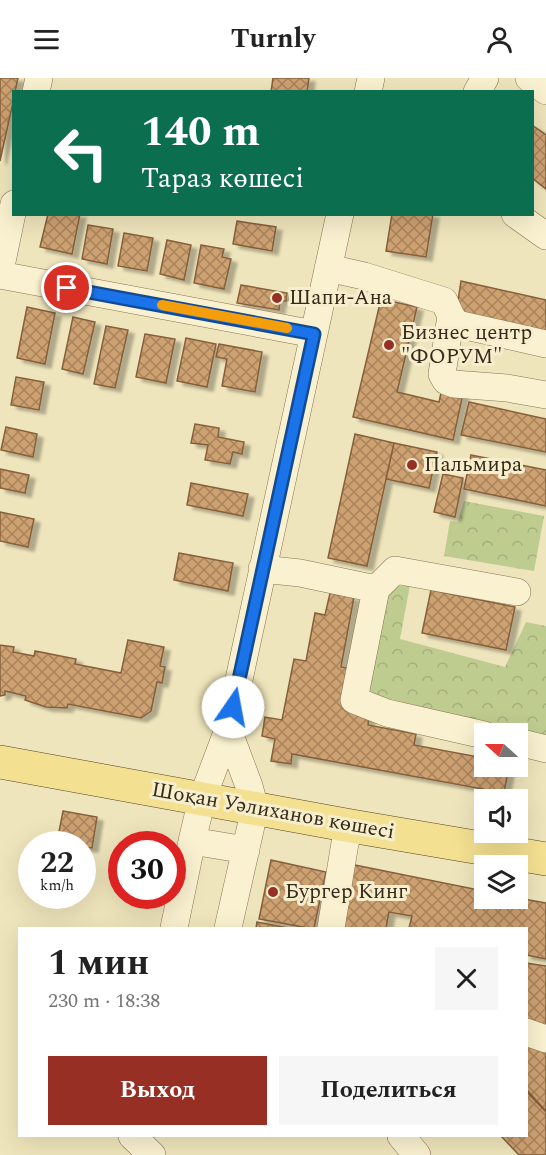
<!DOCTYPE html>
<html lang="ru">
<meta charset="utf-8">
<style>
body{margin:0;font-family:Spectral,serif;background:#f6f6f6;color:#222;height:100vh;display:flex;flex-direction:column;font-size:22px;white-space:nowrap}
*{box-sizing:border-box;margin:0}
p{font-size:20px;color:#767676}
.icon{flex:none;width:33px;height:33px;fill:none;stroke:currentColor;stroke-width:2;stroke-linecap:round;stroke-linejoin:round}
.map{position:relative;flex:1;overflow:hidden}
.details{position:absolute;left:18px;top:849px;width:510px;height:210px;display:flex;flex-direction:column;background:#fff;border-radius:0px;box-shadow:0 6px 24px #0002}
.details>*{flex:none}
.hud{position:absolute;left:12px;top:12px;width:522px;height:126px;border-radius:0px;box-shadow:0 6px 24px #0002;background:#0b6e4f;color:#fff;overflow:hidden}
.needle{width:39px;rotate:291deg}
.fabs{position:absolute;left:474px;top:645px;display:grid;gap:12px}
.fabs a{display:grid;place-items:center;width:54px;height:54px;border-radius:0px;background:#fff;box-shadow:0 6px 24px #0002;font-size:30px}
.speed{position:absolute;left:18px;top:753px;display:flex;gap:12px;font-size:30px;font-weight:700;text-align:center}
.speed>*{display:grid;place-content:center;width:78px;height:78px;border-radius:50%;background:#fff;box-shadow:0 6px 24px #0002;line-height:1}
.speed small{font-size:15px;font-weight:400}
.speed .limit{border:9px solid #d22;background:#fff;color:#111}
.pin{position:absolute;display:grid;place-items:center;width:51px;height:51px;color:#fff;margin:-26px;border:3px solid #fff;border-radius:50%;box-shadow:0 2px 6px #0007}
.me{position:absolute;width:66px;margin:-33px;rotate:12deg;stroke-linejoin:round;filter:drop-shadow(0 0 4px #0008)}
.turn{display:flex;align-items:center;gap:21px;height:126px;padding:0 30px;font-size:27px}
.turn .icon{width:78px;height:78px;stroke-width:2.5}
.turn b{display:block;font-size:42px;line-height:51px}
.round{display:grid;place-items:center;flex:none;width:63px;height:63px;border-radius:0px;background:#f6f6f6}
.overview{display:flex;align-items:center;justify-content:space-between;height:102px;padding:0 30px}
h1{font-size:36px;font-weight:700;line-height:45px}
.primary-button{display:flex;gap:12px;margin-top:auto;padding:12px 30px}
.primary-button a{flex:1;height:69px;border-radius:0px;background:#972f24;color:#fff;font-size:24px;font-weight:700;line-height:69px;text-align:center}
.primary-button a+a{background:#f6f6f6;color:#222}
header{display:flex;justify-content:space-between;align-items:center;height:78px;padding:0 30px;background:#fff;font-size:27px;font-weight:700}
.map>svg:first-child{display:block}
.forest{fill:url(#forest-crowns)}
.building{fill:url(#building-cross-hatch);stroke:#86603b;stroke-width:1.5;filter:url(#shadow)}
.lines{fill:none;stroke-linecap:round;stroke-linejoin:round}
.minor-casing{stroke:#867455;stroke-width:28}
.major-casing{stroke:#53422a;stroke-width:34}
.minor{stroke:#f9f1cf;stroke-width:27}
.major{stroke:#f4e091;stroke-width:33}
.route-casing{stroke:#114b97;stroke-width:15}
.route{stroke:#1a73e8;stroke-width:10}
.slow{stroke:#f59e0b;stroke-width:10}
.poi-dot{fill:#972f24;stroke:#f6eecc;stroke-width:2}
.labels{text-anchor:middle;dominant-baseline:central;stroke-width:6;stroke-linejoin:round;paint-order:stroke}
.poi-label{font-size:21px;fill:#352a1b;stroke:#f6eecc;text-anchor:start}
.street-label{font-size:21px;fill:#352a1b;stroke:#f6eecc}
</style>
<header><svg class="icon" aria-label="menu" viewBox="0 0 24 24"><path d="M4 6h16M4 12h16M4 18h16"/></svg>Turnly<svg class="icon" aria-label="person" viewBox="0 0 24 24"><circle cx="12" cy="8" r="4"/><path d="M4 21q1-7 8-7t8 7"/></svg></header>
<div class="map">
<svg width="546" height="1077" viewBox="0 0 546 1077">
<defs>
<pattern id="forest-crowns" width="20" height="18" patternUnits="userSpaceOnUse" patternTransform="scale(1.5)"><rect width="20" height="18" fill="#bfcc90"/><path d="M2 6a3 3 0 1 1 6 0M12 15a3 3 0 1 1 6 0" fill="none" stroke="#a5af7c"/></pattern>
<pattern id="building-cross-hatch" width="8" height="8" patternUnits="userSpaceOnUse" patternTransform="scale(1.5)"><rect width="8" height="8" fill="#cea171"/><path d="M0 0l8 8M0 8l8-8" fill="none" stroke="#a8835c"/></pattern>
<filter id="shadow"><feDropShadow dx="6" dy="4" stdDeviation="1.5" flood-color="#0004"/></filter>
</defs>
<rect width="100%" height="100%" fill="#efe5bc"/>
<path class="forest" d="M464 423 544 438 534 493 444 478 450 443 458 444Z
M410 507 400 561 505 589 526 544 546 548V661L363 614 384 510Z"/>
<path class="building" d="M0 0H18L15 14H14V20L0 83Z
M273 0H309L307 14H271Z
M532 47 546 57V111L532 100Z
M48 136H80L72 176 40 169Z
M392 136H433L426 179 386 173Z
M237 143 276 149 272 173 233 166Z
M88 147 113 151 107 186 82 181Z
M124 155 153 160 147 193 118 188Z
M167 162 191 167 184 202 160 196Z
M201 167 224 171 222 179 231 181 224 211 194 205Z
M461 203 546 222V256L456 236Z
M241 207 287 215 286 223H280L279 232 237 225Z
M381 221 417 229 397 314 439 324 443 306 464 311 453 362 353 339Z
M27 229 55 235 45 286 17 280Z
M73 239 95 244 83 296 62 291Z
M106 248 128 252 115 310 94 306Z
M145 256 175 261 166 305 136 299Z
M186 260 216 266 207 309 177 303Z
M219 266 262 274 255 314 222 308 227 281 216 279Z
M16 299 44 304 39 332 11 327Z
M469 324 546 341V374L461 357Z
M195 346 219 350 218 359 244 364 242 376 233 374 230 386 205 382 208 367 191 365Z
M6 349 37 356 33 379 1 372Z
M355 356 394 365 367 488 328 480Z
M394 365 437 374 429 410 386 401Z
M471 377 546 392V428L464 411Z
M0 391 29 397 25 415 0 410Z
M443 396 463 400 455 439 434 434Z
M191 405 248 416 243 438 187 427Z
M0 434 34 441 28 469 0 463Z
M179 475 233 485 228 513 174 502Z
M431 512 515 529 506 572 422 555Z
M330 515 354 519 341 589 353 591 370 636 368 647 416 656 414 667 484 680V688H509L504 715 292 676 291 686 271 683 275 661 262 658 265 639 282 642 294 581 306 583 315 535 325 537Z
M128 562 164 569 160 588 165 589 162 605 157 604 151 633 141 640 68 626 67 630 46 629 25 622 26 618 5 613V617L0 618V567L14 569 13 574 34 578 35 573 76 581 75 586 121 595Z
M63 733 97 739 92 770 82 769V766H71L57 764Z
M271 782 326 794 314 850H308L259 841Z
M350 786 484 813V820H518L546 825V881L526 877V850H409L412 838 389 834 386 850H337Z
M257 844 288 850H256Z
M526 885 546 888V1033L526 1011Z
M526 1013 546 1034V1077H519L501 1058H526Z"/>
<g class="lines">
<defs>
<path id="minor" d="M529 0 546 13
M36 14 39 0
M368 14 371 0
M477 14 485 0
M515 136 546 158
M328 190 364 198 444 223 451 238 457 246 546 266
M0 193 14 126
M0 197 314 256
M451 238 442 296 446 303 454 306 507 310 546 317
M262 491 300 495 376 511
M228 652 249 708 255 730 228 850
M484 657 387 635 354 622 376 511 395 492 517 514
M518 664 546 671
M192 763 246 772
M174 850 192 763 202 721 228 652 340 136
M331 850 345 765 351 748
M526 954 546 961
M132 1058 152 1077
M401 1058 417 1077"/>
<path id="major" d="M0 684 351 748 546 781"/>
</defs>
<use href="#minor" class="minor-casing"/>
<use href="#major" class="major-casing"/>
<use href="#minor" class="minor"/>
<use href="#major" class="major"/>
</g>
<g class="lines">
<defs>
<path id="route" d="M67 210 314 256 233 629"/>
</defs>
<use href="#route" class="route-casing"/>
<use href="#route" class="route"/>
<path class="slow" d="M162 227 287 250"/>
</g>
<g class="poi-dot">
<circle cx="277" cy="220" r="6"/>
<circle cx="389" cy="267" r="6"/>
<circle cx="412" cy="387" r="6"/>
<circle cx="273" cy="814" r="6"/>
</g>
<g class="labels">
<g class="poi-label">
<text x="289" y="220">Шапи-Ана</text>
<text x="401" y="255">Бизнес центр<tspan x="401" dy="24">"ФОРУМ"</tspan></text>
<text x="424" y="387">Пальмира</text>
<text x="285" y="814">Бургер Кинг</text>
</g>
<g class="street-label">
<text transform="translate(273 733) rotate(10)">Шоқан Уәлиханов көшесі</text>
</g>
</g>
</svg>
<div class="fabs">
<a><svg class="needle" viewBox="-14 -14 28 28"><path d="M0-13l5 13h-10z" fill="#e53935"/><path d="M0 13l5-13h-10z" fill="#767676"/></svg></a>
<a><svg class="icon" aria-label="sound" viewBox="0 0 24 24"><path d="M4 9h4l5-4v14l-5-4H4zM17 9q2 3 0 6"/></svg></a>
<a><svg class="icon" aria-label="layers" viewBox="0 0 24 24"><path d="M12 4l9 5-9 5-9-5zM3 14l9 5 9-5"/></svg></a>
</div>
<div class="speed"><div>22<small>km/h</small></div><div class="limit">30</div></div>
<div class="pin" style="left:67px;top:210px;background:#d93025"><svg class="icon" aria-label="arrive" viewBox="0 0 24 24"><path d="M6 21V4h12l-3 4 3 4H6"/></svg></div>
<svg class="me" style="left:233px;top:629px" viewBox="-20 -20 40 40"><circle r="19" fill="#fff"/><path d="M0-13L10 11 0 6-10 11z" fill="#1a73e8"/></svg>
<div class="hud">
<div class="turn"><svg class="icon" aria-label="left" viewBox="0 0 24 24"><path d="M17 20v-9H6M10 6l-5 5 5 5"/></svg><div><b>140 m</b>Тараз көшесі</div></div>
</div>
<section class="details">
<div class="overview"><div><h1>1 мин</h1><p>230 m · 18:38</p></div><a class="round"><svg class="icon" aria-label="close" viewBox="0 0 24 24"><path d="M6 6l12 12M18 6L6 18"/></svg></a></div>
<div class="primary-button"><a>Выход</a><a>Поделиться</a></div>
</section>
</div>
